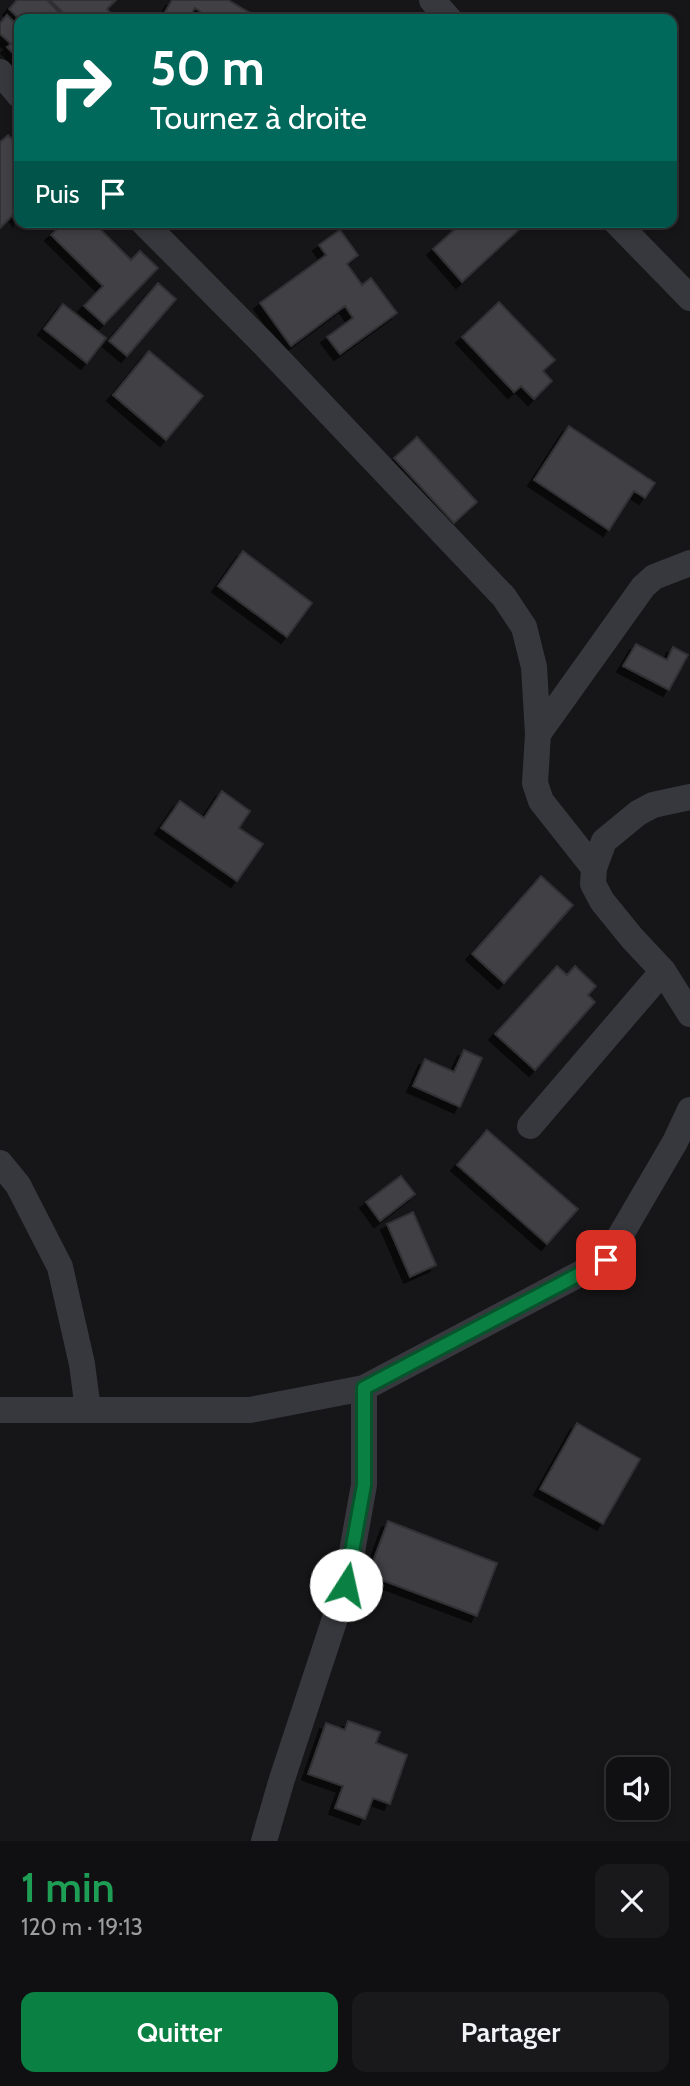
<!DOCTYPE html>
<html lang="fr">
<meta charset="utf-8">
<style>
body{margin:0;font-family:Cabin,sans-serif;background:#19191b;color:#f1f3f6;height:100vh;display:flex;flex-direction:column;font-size:26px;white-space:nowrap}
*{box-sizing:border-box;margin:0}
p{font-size:23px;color:#9c9d9f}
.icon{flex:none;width:38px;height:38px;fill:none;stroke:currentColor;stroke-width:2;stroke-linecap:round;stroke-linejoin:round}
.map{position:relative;height:1841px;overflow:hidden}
.side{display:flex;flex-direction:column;background:#101012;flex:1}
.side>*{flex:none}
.hud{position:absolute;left:14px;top:14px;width:663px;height:214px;border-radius:14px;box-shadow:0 4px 10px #0003,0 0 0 2px #303032;background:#00695c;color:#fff;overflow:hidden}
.fabs{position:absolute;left:606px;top:1757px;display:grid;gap:14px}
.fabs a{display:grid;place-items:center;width:63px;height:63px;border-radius:14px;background:#101012;box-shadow:0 4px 10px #0003,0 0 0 2px #303032;font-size:35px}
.pin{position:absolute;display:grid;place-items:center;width:60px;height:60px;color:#fff;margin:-30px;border-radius:14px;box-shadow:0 4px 10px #0006}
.me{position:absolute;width:77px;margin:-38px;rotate:10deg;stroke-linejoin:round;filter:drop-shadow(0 0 5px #0008)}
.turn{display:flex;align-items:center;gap:24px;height:147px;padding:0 21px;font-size:32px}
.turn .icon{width:91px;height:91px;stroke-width:2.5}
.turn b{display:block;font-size:49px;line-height:60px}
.then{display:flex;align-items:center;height:66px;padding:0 21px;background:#0003;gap:14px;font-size:26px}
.round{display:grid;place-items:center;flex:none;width:74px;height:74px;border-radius:14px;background:#19191b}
.overview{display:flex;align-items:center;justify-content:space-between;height:119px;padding:0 21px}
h1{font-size:42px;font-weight:600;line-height:52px;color:#1e9e55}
.primary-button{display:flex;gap:14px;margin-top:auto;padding:14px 21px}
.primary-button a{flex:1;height:80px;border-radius:14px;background:#0b8043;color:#fff;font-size:28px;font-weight:600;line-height:80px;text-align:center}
.primary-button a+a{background:#19191b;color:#f1f3f6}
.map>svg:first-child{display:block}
.building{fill:#404145;stroke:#303034;stroke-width:2;filter:url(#shadow)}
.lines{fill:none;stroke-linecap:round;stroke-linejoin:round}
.minor{stroke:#37383d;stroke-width:26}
.route-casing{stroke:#07532c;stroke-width:18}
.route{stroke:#0b8043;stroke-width:12}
</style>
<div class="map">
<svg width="690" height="1841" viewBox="0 0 690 1841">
<defs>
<filter id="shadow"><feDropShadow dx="-6" dy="6" stdDeviation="0" flood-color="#0009"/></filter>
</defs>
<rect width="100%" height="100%" fill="#161618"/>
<path class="building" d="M17 0H47L66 19H19L9 9Z
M50 0H116L107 9 112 15 108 19 100 17 99 19H69Z
M172 0H228L260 19H211L195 8 188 19H161Z
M7 15 19 27V59L7 47 11 44 0 34V23Z
M8 135 19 146V220L14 214 0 228V142Z
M64 222H93L131 260 140 251 158 268 104 324 84 306 103 286 51 235Z
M463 222H527L462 282 433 249Z
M340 230 358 255 347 264 362 285 371 278 397 313 340 354 327 337 353 318 345 306 291 346 260 303 326 255 319 245Z
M158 283 176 299 127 356 109 341Z
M499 302 555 360 543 371 552 381 534 399 521 386 514 392 462 337Z
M63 304 106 338 87 363 44 329Z
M149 351 203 396 166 440 113 395Z
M569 426 655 483 645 498 634 491 609 530 534 480Z
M417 437 477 502 454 523 394 458Z
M243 551 312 603 287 637 218 586Z
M636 644 667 660 673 647 688 655 669 690 623 666Z
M222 791 250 811 239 828 263 844 237 881 161 828 180 801 204 818Z
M541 876 573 905 504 983 472 954Z
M557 966 567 975 575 966 596 986 588 995 595 1002 535 1070 495 1034Z
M464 1050 482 1058 460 1107 413 1086 425 1059 454 1072Z
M487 1130 578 1209 547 1244 457 1165Z
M401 1176 415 1194 380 1221 366 1202Z
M413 1212 436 1265 410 1277 387 1224Z
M577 1423 640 1459 603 1524 540 1489Z
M388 1521 497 1563 477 1616 368 1575Z
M348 1721 380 1732 376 1743 407 1755 390 1804 373 1798 365 1819 335 1808 343 1786 308 1774 326 1723 345 1730Z"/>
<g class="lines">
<path class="minor" d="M432 0 449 19
M0 72 19 95
M143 222 263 343 504 597 524 627 534 667 538 734 535 783 541 801 594 868
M616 222 690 298
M538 734 643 587 654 577 690 563
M690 797 653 805 638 813 604 841 594 868 593 884 602 901 632 938 663 971 690 1014
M530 1126 663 971
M0 1163 18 1185 60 1267 82 1364 88 1410
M0 1410H250L364 1388 606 1260 675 1142 690 1110
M264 1841 282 1779 346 1585 364 1485V1388"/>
</g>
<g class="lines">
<defs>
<path id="route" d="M346 1585 364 1485V1388L606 1260"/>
</defs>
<use href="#route" class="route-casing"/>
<use href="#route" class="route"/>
</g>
</svg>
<div class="fabs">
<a><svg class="icon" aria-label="sound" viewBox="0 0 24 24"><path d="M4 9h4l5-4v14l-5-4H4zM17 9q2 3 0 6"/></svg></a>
</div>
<div class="pin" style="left:606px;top:1260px;background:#d93025"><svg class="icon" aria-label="arrive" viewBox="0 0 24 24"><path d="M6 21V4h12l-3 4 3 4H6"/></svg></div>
<svg class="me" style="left:346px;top:1585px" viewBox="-20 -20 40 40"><circle r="19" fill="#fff"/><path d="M0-13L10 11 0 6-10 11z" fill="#0b8043"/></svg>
<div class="hud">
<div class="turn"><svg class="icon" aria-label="right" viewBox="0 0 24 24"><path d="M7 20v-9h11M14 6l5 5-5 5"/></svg><div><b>50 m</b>Tournez à droite</div></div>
<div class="then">Puis<svg class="icon" aria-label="arrive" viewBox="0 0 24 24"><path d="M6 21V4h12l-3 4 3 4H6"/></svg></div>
</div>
</div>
<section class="side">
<div class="overview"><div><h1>1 min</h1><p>120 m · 19:13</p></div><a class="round"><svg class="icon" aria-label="close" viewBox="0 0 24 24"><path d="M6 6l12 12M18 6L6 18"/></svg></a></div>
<div class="primary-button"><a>Quitter</a><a>Partager</a></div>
</section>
